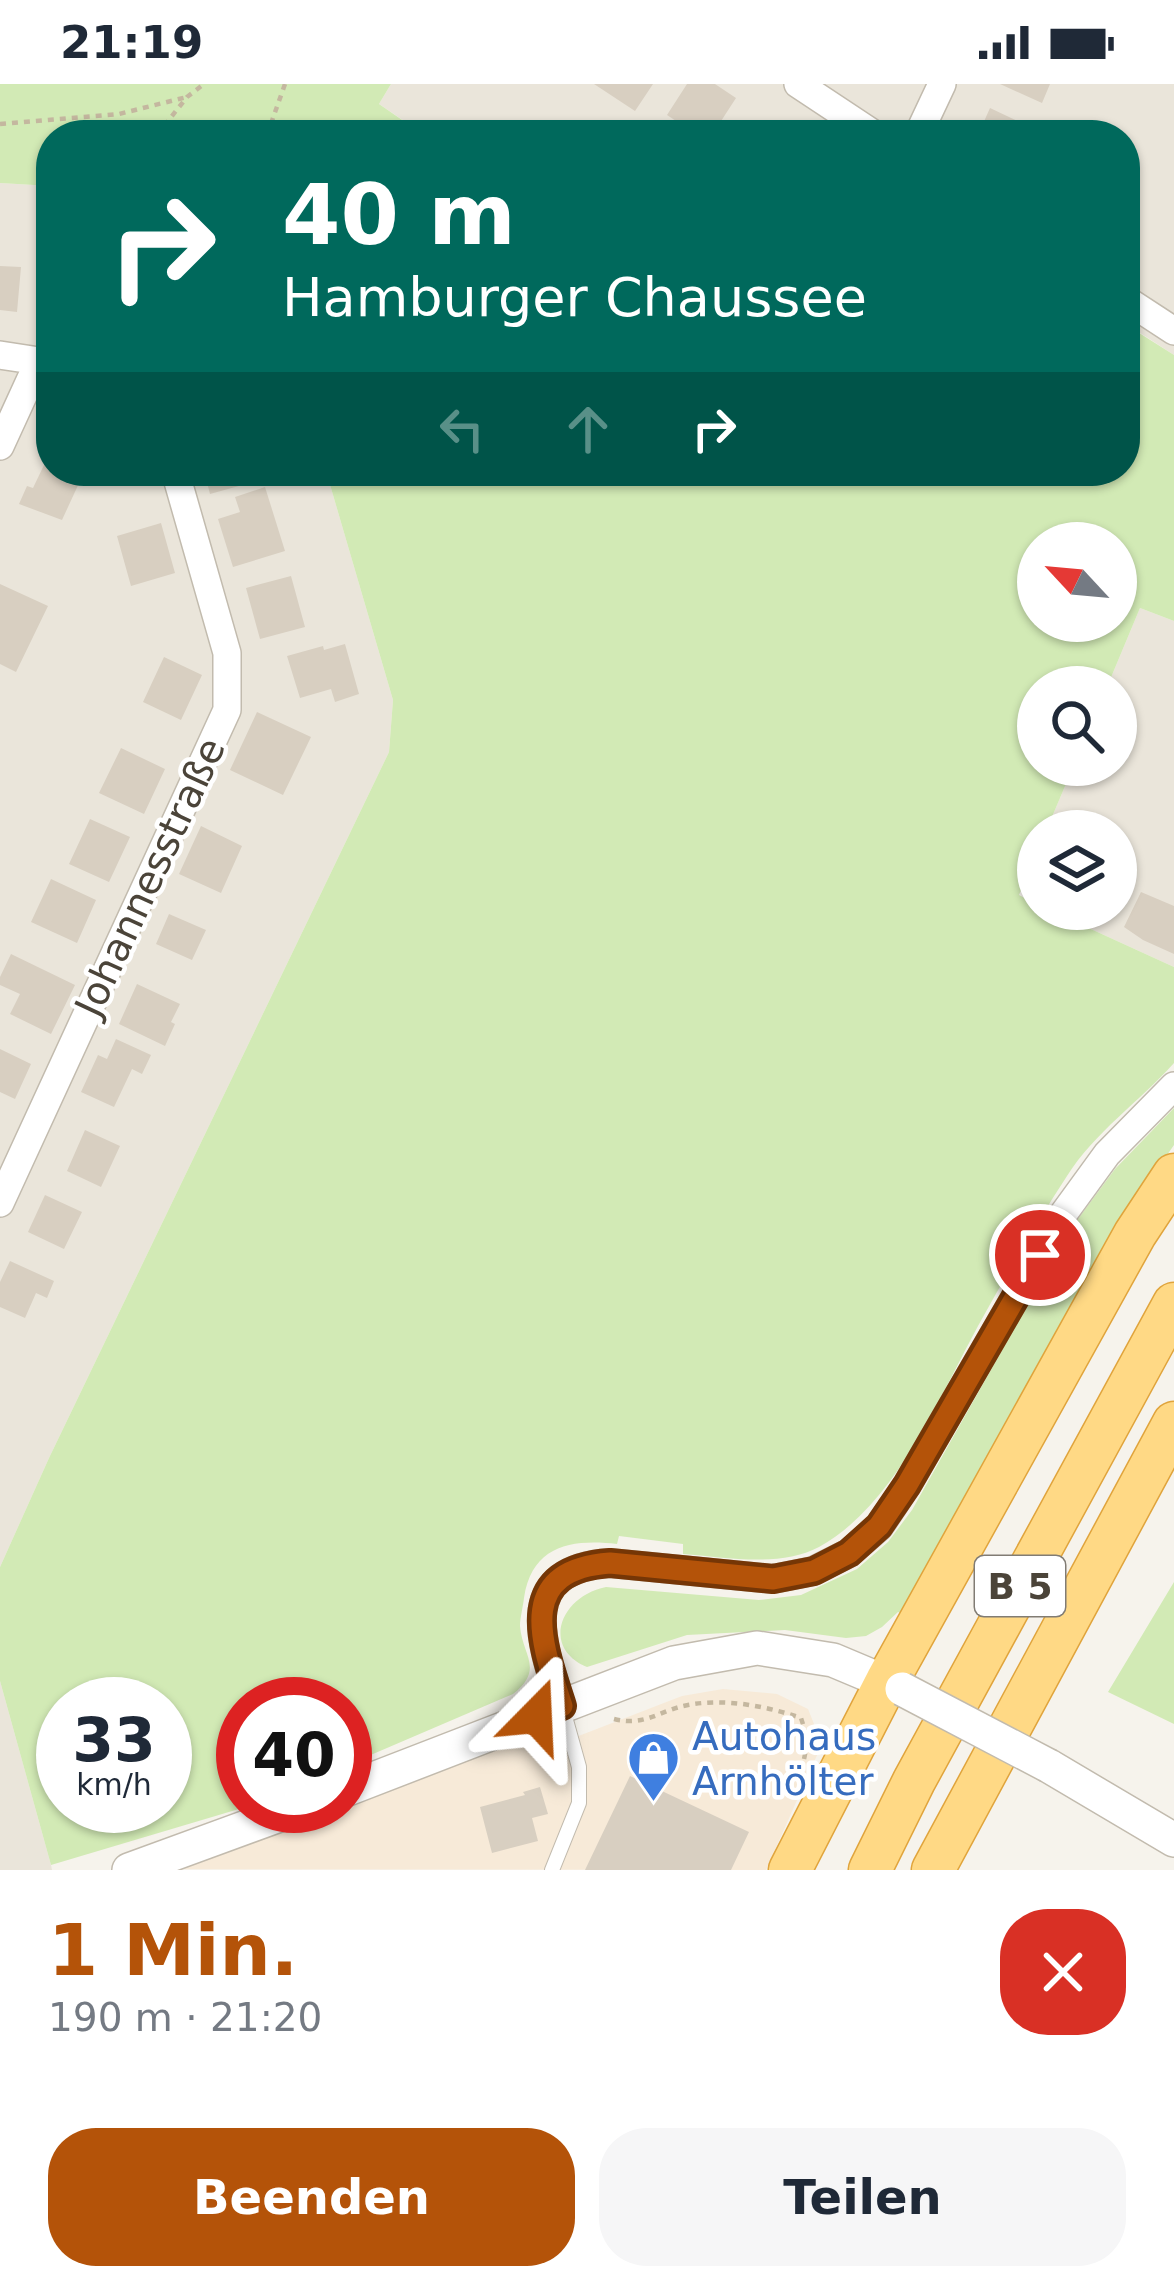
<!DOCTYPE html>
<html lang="de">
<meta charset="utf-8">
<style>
body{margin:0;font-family:"DejaVu Sans",sans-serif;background:#f6f6f7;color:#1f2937;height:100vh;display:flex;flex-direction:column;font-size:45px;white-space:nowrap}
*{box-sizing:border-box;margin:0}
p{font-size:39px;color:#747a83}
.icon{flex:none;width:66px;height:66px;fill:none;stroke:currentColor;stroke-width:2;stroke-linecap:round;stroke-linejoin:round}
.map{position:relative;height:1786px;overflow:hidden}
.drawer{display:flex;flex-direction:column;background:#fff;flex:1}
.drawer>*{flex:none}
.hud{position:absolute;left:36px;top:36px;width:1104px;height:366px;border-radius:48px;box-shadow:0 3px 9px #0004;background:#00695c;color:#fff;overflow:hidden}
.needle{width:78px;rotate:296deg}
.tools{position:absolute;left:1017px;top:438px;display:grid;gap:24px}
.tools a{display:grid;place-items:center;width:120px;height:120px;border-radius:50%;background:#fff;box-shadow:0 3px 9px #0004;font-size:60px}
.speed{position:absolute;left:36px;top:1593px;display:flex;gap:24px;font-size:60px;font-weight:700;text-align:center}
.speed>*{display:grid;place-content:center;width:156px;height:156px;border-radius:50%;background:#fff;box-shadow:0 3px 9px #0004;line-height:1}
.speed small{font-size:30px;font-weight:400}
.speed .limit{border:18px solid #d22;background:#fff;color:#111}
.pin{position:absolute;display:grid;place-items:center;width:102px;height:102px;color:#fff;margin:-51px;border:6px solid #fff;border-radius:50%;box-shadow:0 3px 12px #0007}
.me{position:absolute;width:132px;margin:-66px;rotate:21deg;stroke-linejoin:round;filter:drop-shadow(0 0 9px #0008)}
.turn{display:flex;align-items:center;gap:42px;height:252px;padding:0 48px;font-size:54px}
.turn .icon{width:156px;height:156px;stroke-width:2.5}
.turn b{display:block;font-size:84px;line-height:102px}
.lanes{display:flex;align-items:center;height:114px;padding:0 48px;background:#0003;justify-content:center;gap:60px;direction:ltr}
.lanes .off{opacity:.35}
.round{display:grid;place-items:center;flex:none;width:126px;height:126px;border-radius:48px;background:#f6f6f7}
.headline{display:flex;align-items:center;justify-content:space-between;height:204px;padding:0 48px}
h1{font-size:72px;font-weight:700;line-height:90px;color:#b45309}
.cta{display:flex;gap:24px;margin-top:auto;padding:24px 48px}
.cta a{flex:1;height:138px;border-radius:48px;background:#b45309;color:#fff;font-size:48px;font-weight:700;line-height:138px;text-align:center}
.cta a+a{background:#f6f6f7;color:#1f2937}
.status{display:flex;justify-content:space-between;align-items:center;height:84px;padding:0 60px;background:#fff;direction:ltr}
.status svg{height:33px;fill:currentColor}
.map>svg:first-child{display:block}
.residential{fill:#eae5da}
.commercial{fill:#f7ead8}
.green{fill:#d2eab5;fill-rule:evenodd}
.building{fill:#d8cfc1}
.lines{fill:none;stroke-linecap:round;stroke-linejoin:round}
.service-casing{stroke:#c2bbae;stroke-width:16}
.minor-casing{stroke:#c2bbae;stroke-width:30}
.tertiary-casing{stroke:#c2bbae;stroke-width:36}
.trunk-casing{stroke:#e0a43c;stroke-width:45}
.path{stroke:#c4b79f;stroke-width:4.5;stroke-dasharray:6 6;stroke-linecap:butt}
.service{stroke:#fff;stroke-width:14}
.minor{stroke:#fff;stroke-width:27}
.tertiary{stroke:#fff;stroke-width:33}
.trunk{stroke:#ffd985;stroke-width:42}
.tertiary-bridge-casing{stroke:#c2bbae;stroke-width:36;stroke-linecap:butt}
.tertiary-bridge{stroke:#fff;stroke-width:33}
.route-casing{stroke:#753606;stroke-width:30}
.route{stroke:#b45309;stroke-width:21}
.labels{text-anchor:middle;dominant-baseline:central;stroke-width:9;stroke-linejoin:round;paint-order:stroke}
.shield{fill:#fff;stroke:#817c74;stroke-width:3}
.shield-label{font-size:36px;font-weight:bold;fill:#4b4439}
.street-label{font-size:39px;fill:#4b4439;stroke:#fff}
.shop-label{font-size:39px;fill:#366cbe;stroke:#fff;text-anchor:start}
</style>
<div class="status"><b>21:19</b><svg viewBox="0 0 49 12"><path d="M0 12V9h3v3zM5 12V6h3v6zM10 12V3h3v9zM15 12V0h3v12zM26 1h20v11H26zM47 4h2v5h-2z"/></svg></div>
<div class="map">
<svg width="1174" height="1786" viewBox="0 0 1174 1786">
<rect width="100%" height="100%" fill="#f6f3ec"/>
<path class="residential" d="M391 0H1174V271L1125 239V51H425L379 20Z
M0 99 51 102V387H326L393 616 389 668 49 1374 0 1483Z
M1140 524 1174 537V883L1047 825H1116V747H1046L1074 681H1116V603H1107Z
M0 1597 51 1781 52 1786H0Z"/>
<path class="commercial" d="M723 1605 777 1610 808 1625 816 1645 818 1669 766 1786 139 1785 256 1749 326 1722H345L566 1626 576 1653 682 1612Z"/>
<path class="green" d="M0 0H391L379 20 424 51H51V102L0 99Z
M1125 240 1174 271V537L1140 524 1107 603H1038V681H1074L1046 747H1038V766L1019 811 1038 821V825H1047L1174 883V979C1139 1018 1095 1048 1067 1092 1035 1141 1006 1191 978 1242 938 1316 895 1421 819 1463 780 1484 725 1473 683 1470V1460L619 1452 617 1460C572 1455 532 1461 524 1514 523 1523 520 1534 520 1542 522 1571 545 1585 513 1610L345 1682V1620H243V1722H249L51 1781 0 1597V1483L49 1374 389 668 393 616 326 387H1125ZM1038 459H1116V537H1038ZM63 1620H165V1722H63Z
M1174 1024V1061L1146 1101 905 1531 898 1528 882 1543 866 1552 846 1554 785 1546 687 1551 587 1583C540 1563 561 1512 606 1503L759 1516 801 1511 857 1485 888 1458 912 1426 1069 1147 1115 1085Z
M1174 1498V1640L1108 1608Z"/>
<path class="building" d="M594 0H653L635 27Z
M687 0H715L736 14 712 51H697L667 31Z
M1000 0H1050L1042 19Z
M990 24 1026 41 1021 51H978Z
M0 182 21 183 17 228 0 226Z
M38 188H51V223H37Z
M44 381 51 384V387H58L80 397 62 436 19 420 27 402 33 404Z
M204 387H254L257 397 210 410Z
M265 403 285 467 233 483 218 435 240 428 235 413Z
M161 439 175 489 131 502 117 452Z
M291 492 305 543 260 555 246 504Z
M0 500 48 522 16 588 0 580Z
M345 560 359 610 335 618 331 605 300 614 287 572 323 562 324 566Z
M164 573 202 591 181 636 143 618Z
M257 628 311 653 283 711 230 686Z
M121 664 165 685 144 730 99 709Z
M90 735 130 753 109 798 69 780Z
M201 742 242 762 221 809 179 790Z
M51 795 96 816 77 859 31 838Z
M1141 808 1174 822V870L1143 856 1124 843Z
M169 830 206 846 192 876 156 860Z
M11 870 75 901 51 950 10 930 20 910 0 901V893Z
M137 900 180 920 171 938 175 940 165 962 119 940Z
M116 955 151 971 142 990 132 985 114 1023 81 1008 98 971 107 975Z
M0 965 31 980 15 1015 0 1008Z
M85 1046 120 1062 101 1103 67 1087Z
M45 1111 82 1128 64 1165 28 1148Z
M10 1177 54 1197 47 1214 36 1209 25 1234 0 1223V1198Z
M630 1692 749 1748 731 1786H585Z
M540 1703 548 1730 532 1734 538 1757 492 1769 480 1723 525 1711 523 1708Z"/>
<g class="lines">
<defs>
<path id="service" d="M552 1786 579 1719V1683L562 1622"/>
<path id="minor" d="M798 0 875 51
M918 51 942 0
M1125 215 1174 247
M0 271 39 277 51 275
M0 362 39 277
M0 1119 227 626V569L175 387
M562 1622C541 1560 514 1485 610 1479L773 1495 813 1487 849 1469 879 1443 907 1401 1064 1129 1107 1070 1174 1002"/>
<path id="tertiary" d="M1049 1682 1174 1756
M345 1706 674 1579 757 1564 833 1576 902 1605
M129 1786 304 1722"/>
<path id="trunk" d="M790 1786 887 1597 1135 1150 1174 1091
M870 1786 914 1697 1174 1220
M933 1786 1174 1339"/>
</defs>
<use href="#service" class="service-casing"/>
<use href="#minor" class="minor-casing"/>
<use href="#tertiary" class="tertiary-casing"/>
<use href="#trunk" class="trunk-casing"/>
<path class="path" d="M0 40 119 30 187 13
M157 51 187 13 204 0
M267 51 285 0
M614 1635C645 1643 660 1626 688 1621 725 1614 766 1622 801 1634L808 1656 803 1680"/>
<use href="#service" class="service"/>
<use href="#minor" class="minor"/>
<use href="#tertiary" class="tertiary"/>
<use href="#trunk" class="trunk"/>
<defs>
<path id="tertiary-bridge" d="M902 1605 1049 1682"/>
</defs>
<use href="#tertiary-bridge" class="tertiary-bridge-casing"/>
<use href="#tertiary-bridge" class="tertiary-bridge"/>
</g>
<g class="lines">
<defs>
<path id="route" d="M536 1632 562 1622C542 1560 513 1486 610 1479L773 1495 814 1487 849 1469 879 1442 907 1401 1040 1171"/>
</defs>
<use href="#route" class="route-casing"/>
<use href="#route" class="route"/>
</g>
<defs>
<symbol id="shop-pin" viewBox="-11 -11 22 30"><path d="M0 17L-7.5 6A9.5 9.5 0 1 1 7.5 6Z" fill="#3f7fe0" stroke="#fff"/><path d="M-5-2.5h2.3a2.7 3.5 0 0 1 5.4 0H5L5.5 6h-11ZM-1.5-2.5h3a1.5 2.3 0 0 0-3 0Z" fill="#fff"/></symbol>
</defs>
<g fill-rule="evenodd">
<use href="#shop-pin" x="624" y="1644" width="59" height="81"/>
</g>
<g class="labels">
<rect class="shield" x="975" y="1472" width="90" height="60" rx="9"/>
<g class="shield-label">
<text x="1020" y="1502">B 5</text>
</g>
<g class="street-label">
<text transform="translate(150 793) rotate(-65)">Johannesstraße</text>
</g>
<g class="shop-label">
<text x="692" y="1652">Autohaus<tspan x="692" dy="45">Arnhölter</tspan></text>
</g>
</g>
</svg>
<div class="tools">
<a><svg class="needle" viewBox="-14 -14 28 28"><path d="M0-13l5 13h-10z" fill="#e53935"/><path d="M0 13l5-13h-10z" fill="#747a83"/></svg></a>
<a><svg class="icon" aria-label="search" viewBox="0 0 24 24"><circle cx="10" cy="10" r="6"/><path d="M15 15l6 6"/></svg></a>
<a><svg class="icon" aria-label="layers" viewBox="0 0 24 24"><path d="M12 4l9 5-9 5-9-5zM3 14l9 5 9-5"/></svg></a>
</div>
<div class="speed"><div>33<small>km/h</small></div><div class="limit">40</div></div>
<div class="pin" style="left:1040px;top:1171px;background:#d93025"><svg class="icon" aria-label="arrive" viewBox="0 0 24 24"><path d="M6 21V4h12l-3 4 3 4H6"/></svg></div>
<svg class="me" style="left:536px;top:1632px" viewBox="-20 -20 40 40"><path d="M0-17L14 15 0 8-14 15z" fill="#b45309" stroke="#fff" stroke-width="4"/></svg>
<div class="hud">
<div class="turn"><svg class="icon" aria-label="right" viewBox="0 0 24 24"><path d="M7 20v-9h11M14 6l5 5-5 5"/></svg><div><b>40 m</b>Hamburger Chaussee</div></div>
<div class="lanes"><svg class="icon off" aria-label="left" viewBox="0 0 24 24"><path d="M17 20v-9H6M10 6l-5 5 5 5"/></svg><svg class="icon off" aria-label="ahead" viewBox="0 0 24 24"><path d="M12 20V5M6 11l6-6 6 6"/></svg><svg class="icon" aria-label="right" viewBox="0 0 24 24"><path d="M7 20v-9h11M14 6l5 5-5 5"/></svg></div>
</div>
</div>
<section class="drawer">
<div class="headline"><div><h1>1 Min.</h1><p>190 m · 21:20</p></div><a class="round" style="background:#d93025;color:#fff"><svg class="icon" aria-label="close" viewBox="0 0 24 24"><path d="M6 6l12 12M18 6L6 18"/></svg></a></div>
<div class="cta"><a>Beenden</a><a>Teilen</a></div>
</section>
